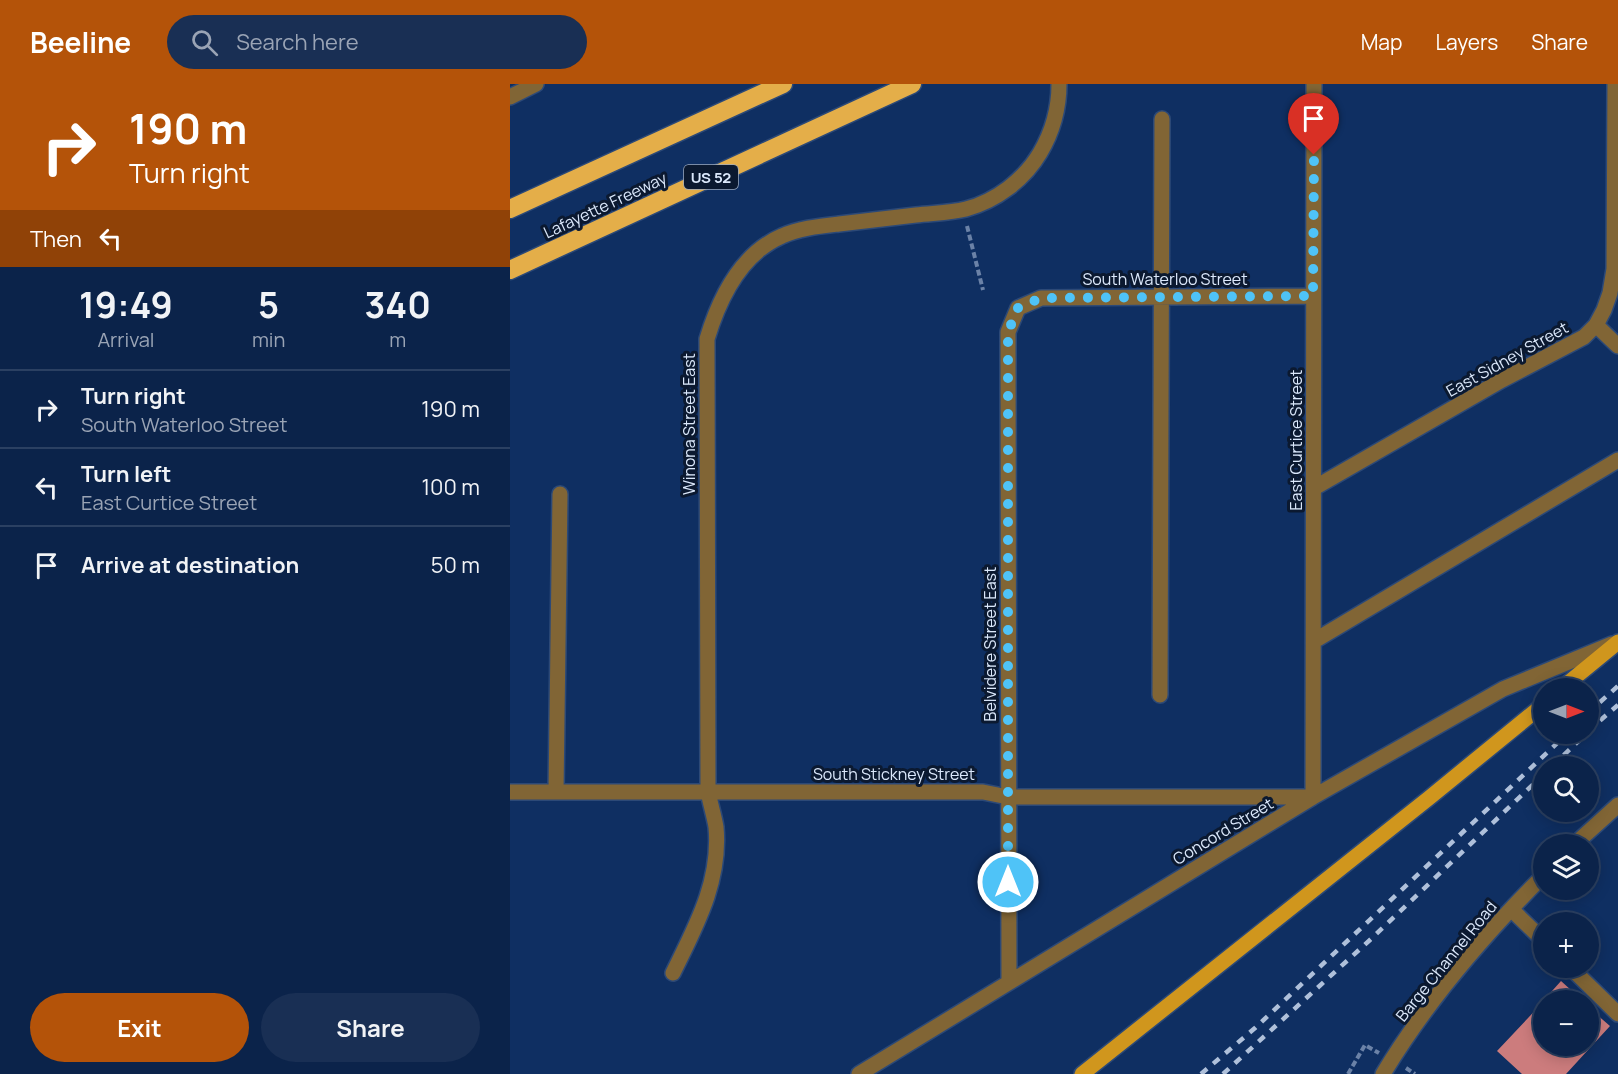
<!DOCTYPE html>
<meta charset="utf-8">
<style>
body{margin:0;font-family:Manrope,sans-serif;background:#192f54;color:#f1f3f6;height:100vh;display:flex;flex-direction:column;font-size:22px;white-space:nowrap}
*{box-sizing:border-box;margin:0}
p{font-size:20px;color:#9aa4b5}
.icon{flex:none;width:33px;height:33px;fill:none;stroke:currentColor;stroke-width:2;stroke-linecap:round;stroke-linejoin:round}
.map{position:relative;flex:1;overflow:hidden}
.drawer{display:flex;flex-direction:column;background:#0b234a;width:510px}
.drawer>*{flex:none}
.guide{background:#b45309;color:#fff;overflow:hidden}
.needle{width:39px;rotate:90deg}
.tools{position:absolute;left:1023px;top:594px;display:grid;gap:12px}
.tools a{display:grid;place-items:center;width:66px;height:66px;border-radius:50%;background:#0b234a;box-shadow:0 3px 15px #0003,0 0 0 2px #2b4062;font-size:30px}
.pin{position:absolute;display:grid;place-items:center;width:51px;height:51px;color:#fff;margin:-62px -26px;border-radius:50% 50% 50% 0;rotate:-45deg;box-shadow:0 0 6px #0007}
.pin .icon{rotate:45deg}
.me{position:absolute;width:66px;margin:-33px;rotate:0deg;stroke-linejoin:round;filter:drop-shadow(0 0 4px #0008)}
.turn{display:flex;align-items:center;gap:21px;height:126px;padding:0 30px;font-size:27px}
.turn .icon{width:78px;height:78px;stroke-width:2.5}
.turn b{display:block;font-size:42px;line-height:51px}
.then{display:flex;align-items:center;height:57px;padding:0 30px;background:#0003;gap:12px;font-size:22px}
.eta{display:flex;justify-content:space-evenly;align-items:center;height:102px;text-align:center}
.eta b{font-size:36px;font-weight:700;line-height:42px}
.button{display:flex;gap:12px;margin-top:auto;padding:12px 30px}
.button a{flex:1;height:69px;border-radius:36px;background:#b45309;color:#fff;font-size:24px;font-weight:700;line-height:69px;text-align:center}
.button a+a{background:#192f54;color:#f1f3f6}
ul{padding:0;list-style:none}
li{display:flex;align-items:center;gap:18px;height:78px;padding:0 30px;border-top:2px solid #2b4062}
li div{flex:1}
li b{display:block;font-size:22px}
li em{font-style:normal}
header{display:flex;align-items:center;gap:36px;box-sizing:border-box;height:84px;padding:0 30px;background:#b45309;color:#fff}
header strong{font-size:28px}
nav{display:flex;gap:33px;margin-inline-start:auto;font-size:21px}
.search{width:420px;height:54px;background:#192f54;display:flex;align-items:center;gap:15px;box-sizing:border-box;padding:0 21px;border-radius:33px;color:#9aa4b5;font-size:22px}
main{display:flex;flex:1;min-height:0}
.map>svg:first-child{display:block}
.building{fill:#cc7c7d}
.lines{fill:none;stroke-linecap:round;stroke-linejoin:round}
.minor-casing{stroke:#2c4977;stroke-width:18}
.major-casing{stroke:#2c4977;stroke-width:18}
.highway-casing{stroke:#2c4977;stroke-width:21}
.path{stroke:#6b82a7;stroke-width:4;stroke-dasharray:6 3;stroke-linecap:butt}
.minor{stroke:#816535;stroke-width:15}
.major{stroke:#d0961d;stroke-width:15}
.highway{stroke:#e4ae49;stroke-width:18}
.rail{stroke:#afc0da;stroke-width:4.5;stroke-dasharray:8 8;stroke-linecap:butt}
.route{stroke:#4fc3f7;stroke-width:10;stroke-dasharray:0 18}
.labels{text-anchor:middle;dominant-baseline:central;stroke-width:6;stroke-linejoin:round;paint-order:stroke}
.shield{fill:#0b1930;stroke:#9daabe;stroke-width:1.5}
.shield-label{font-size:15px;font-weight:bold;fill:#dbe8fb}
.street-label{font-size:16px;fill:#dbe8fb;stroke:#0b1930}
</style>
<header>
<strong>Beeline</strong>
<div class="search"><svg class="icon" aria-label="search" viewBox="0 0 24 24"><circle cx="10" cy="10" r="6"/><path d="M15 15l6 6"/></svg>Search here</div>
<nav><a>Map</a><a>Layers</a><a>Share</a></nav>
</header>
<main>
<section class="drawer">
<div class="guide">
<div class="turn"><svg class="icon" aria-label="right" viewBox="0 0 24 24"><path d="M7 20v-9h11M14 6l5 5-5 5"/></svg><div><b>190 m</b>Turn right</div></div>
<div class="then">Then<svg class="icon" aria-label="left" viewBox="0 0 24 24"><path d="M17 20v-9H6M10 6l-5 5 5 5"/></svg></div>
</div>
<div class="eta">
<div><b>19:49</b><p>Arrival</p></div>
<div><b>5</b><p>min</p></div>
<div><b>340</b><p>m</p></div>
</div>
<ul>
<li><svg class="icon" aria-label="right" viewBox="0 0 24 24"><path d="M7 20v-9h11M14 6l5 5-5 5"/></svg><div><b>Turn right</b><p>South Waterloo Street</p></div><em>190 m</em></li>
<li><svg class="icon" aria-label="left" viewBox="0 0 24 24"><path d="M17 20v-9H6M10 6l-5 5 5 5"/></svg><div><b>Turn left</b><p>East Curtice Street</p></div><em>100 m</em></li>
<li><svg class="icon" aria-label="arrive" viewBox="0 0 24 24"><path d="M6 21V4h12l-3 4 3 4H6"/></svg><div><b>Arrive at destination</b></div><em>50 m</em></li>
</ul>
<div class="button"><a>Exit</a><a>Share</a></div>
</section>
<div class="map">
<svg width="1108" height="990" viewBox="0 0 1108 990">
<rect width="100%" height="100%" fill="#0f2f62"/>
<path class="building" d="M1051 897 1072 916H1034Z
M1034 917V962H1078V923L1100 942 1056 990H1012L987 967Z"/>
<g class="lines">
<defs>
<path id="minor" d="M0 13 26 0
M1086 241 1108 262
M804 404 992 296 1074 253 1086 241 1094 226 1100 209 1104 185 1105 0
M804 557 1108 376
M650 611 652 35
M0 708H473L498 713H803L804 0
M46 708 50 410
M1065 760 1108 721
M1001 825 1034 857
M1061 884 1108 930
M163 889C186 842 211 797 206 743 204 731 200 719 198 707L197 255C209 215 230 170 272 152 289 144 311 142 329 140 355 137 381 134 406 131 422 129 440 129 456 125 486 117 514 96 530 69 543 47 549 25 549 0
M499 898 498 248 508 224 531 214 803 212
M349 990 803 713 993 605 1102 560
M873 990C917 917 974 851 1034 791"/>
<path id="major" d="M1052 604 1108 558
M572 990 919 714 1034 620"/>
<path id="highway" d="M0 125 273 0
M0 186 402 0"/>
</defs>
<use href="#minor" class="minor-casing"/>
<use href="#major" class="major-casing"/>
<use href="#highway" class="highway-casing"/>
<path class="path" d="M457 142 473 206
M896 984 905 990
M838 990 855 961 869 969"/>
<use href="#minor" class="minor"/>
<use href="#major" class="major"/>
<use href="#highway" class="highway"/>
<path class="rail" d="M1078 629 1108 602
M1078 647 1108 621
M1042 682 1076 650
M691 990 745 944 1057 650
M713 990 861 855 1034 690"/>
</g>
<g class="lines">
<path class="route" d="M498 798V248L508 224 531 214 803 212 804 71"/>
</g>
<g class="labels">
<rect class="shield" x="174" y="81" width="54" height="24" rx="4.5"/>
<g class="shield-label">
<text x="201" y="93">US 52</text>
</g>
<g class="street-label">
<text transform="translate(95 121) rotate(-25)">Lafayette Freeway</text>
<text x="655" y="195">South Waterloo Street</text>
<text transform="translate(997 275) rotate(-29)">East Sidney Street</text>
<text transform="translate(179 340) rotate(-90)">Winona Street East</text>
<text transform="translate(786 356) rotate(-90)">East Curtice Street</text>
<text transform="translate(480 560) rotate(-90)">Belvidere Street East</text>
<text x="384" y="690">South Stickney Street</text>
<text transform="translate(713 747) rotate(-31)">Concord Street</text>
<text transform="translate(936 877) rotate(-51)">Barge Channel Road</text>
</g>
</g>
</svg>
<div class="tools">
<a><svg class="needle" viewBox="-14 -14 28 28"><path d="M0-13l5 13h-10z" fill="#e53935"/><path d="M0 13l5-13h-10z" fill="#9aa4b5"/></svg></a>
<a><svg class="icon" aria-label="search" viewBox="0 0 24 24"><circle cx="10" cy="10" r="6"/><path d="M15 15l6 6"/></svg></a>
<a><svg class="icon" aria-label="layers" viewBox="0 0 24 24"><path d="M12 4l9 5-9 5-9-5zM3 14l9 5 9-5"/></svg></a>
<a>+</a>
<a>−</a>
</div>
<div class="pin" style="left:804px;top:71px;background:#d93025"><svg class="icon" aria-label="arrive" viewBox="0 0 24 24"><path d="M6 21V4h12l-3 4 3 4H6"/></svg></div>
<svg class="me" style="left:498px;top:798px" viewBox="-20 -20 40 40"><circle r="17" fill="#4fc3f7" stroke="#fff" stroke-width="3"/><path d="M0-11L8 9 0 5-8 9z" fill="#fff"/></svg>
</div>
</main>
